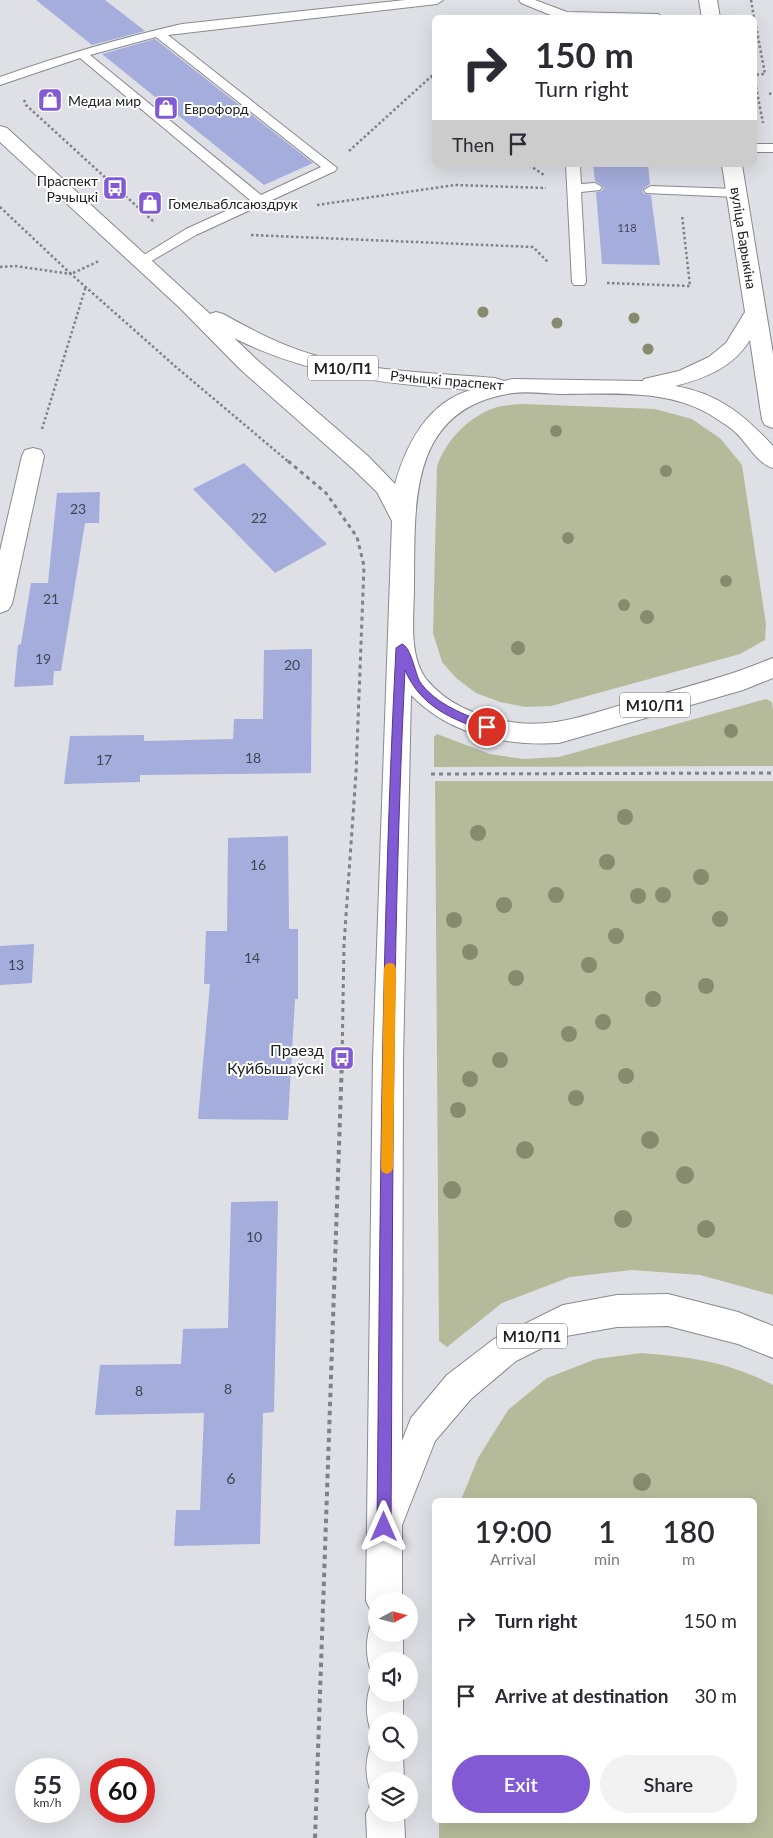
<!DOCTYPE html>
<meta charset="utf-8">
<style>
body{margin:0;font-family:Lato,sans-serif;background:#f2f2f3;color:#2b2b33;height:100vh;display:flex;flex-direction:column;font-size:19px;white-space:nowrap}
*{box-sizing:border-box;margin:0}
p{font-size:16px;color:#7c7c81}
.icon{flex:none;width:28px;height:28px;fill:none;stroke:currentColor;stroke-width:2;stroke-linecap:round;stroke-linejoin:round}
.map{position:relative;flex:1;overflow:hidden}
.side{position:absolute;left:432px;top:1498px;width:325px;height:325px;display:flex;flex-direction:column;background:#fff;border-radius:8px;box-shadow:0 5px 20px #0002}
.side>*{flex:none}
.top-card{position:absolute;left:432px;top:15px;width:325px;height:152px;border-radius:8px;box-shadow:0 5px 20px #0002;background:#fff;color:#2b2b33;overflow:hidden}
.needle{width:32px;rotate:83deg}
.buttons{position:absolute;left:368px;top:1592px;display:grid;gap:10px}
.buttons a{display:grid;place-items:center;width:50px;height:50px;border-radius:50%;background:#fff;box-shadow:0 5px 20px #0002;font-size:25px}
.speed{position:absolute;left:15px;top:1758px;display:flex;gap:10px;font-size:25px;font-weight:700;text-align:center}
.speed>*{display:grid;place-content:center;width:65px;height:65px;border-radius:50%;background:#fff;box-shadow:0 5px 20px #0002;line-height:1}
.speed small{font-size:12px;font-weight:400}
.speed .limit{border:8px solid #d22;background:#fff;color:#111}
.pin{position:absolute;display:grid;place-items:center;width:42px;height:42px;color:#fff;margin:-21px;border:2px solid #fff;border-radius:50%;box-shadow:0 1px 5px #0007}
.me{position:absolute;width:55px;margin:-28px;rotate:0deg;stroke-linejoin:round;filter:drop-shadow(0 0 4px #0008)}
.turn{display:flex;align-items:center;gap:18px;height:105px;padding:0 20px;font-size:22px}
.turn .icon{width:65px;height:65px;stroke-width:2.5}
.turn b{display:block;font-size:35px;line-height:42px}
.then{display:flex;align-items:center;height:48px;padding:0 20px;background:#0003;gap:10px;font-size:19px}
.eta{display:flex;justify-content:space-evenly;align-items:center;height:85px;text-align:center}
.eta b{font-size:30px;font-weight:600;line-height:35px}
.action{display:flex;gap:10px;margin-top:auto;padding:10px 20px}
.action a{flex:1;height:58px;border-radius:30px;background:#825ad4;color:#fff;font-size:20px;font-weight:600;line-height:58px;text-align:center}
.action a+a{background:#f2f2f3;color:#2b2b33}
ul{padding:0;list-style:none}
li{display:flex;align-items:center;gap:15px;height:75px;padding:0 20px}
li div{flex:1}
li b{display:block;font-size:19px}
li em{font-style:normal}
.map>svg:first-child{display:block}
.green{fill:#b5bb9a}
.building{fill:#a4addb}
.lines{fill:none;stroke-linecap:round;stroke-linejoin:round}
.service-casing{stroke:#888a90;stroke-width:2}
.minor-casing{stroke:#888a90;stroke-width:2}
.primary-casing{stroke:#888a90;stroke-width:2}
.path-far2{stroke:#808186;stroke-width:2.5;stroke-dasharray:2.5 2.5;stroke-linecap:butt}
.path-far1{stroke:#808186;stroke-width:3;stroke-dasharray:4 4;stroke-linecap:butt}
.path{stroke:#808186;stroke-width:4;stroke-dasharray:4.5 4.5;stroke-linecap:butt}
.service{fill:#fff;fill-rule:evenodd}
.minor{fill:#fff;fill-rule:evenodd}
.primary{fill:#fff;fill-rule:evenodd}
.tree{fill:#868b6e}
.route{fill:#825ad4;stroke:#543a8a}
.slow{fill:#f59e0b}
.labels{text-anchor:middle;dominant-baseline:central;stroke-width:4;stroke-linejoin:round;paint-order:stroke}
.far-number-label{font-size:11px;fill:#424552}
.far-poi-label{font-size:14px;fill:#212224;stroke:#fff;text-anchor:start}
.far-street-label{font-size:14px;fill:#212224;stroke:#fff}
.number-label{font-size:14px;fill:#424552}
.shield{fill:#fff;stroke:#646466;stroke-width:1}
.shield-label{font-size:15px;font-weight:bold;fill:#212224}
.poi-label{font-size:16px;fill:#212224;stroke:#fff;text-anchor:end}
.near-number-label{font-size:16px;fill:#424552}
</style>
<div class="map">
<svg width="773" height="1838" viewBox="0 0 773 1838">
<rect width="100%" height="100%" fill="#dee0e6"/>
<path class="green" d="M524 404 655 409 692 419 721 439 742 465 766 624 765 640 740 654 551 706 525 707 500 702 476 693 456 678 442 662 433 633 437 467C444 443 466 420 489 410 500 405 512 405 524 404Z
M766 699 772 702 773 710V766L434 767V737L437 734 490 754 524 759 559 757Z
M435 781H773V1295L700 1275 632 1270 570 1277 502 1303 447 1347 439 1341Z
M642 1353C691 1357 729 1362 773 1385V1838H439V1820H755V1500H461L478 1458 508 1410 547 1378 596 1359Z"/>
<path class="building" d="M36 0H105L145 31 92 45Z
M155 39 313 163 264 185 102 54Z
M593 165H648L650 184 642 190 644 194 651 195 660 265 602 264 596 192 602 191 604 187 595 181Z
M244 463 327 544 275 573 193 489Z
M100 492 99 523H85L61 671H54L53 685 14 687 18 645 21 644 31 583H48L57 493Z
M312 649 311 773 140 775V782L64 784 70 736 144 735V741L233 739 234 719H263L264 650Z
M288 836 289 929H298V999H295L288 1120 198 1119 210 984H204L206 931H227L228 838Z
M34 944 32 983 0 985V946Z
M278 1201 274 1412 263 1413 260 1544 174 1546 176 1510H200L204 1413 95 1415 100 1365 181 1364 183 1329 228 1328 231 1202Z"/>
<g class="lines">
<defs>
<path id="service" d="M405 0H443L437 4 168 35 337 168 335 171 196 235 141 267 136 266 134 263 136 260 186 229 250 200 80 58 0 85V77C60 56 120 38 182 24ZM156 37 321 167 261 195 90 55Z
M519 0H535L567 12 658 14 664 18H558L521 3Z
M755 144H773V152H755Z
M566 165H580L581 184 595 183 602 187 600 190 581 192 586 282 584 285H574L572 282Z
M651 186 736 189 743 193 736 197 646 193 644 190Z"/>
<path id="minor" d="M33 448 41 450 44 456 12 604 8 610 0 613V551L22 456 25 450Z"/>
<path id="primary" d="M699 0H717L720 18H702Z
M0 126 7 128 210 314 216 312 223 314C252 330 282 346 314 355 372 372 435 373 495 378L504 381 513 379 643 381 644 379 679 371 709 357 726 343 745 312 722 165H742L773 354V428L765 425 762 420 750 340C732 368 706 378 675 386 718 393 744 415 773 446V468C756 463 747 442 734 431 727 425 717 419 709 414 666 389 610 394 563 394 547 394 529 391 513 393 407 408 415 505 414 587 414 615 408 655 426 679 449 707 484 719 518 723 556 727 590 714 625 704 662 694 699 684 736 672 748 668 760 663 773 658V678L743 690 559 743C505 746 450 735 411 695L403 1059 402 1441 411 1418 447 1375 494 1339 563 1305 617 1295 668 1294 738 1312 773 1326V1358L738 1344 668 1326 617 1327 566 1336 516 1361 471 1399 435 1441 402 1525V1601H376V1615L372 1613 366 1601 373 1059 392 521 377 492 352 468 240 369 179 307 0 142ZM234 338C309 376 388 384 471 390 428 402 406 444 395 484L368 456 256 359Z
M376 1620V1634H403V1661H376V1675L372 1674C365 1656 365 1639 372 1621Z
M376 1680V1694H403V1721H376V1736L372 1734C365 1716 365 1699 372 1681Z
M376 1739V1754H403L404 1781H376V1796L372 1794C364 1776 365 1759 372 1741Z
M376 1799V1814H404L405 1838H367L366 1814 372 1801Z"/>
</defs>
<use href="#service" class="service-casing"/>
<use href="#minor" class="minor-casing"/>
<use href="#primary" class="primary-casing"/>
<path class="path-far2" d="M751 0 754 18
M755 21 765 74 755 75
M431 76 435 80
M755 82 763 123
M769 94 773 93
M24 100 26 105 154 222
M349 151 435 73
M529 165 544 175
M317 205 455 185 546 188
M0 207 71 274 99 261
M251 235 533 247 548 262
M0 267 15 266 71 274 176 367 290 463
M607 283 690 286 682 215
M42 429 86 286"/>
<path class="path-far1" d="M288 461 326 493 357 537 364 566 356 773 344 944 342 1062
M431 774 773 773"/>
<path class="path" d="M315 1838 342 1060"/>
<use href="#service" class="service"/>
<use href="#minor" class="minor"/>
<use href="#primary" class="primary"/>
</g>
<g class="tree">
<circle cx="483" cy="312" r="5.5"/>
<circle cx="634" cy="318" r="5.5"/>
<circle cx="557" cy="323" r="5.5"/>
<circle cx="648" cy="349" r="5.5"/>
<circle cx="556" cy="431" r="6"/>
<circle cx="666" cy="471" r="6"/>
<circle cx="568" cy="538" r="6"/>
<circle cx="726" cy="581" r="6"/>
<circle cx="624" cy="605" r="6"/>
<circle cx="647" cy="617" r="7"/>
<circle cx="518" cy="648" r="7"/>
<circle cx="731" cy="731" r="7"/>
<circle cx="625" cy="817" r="8"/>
<circle cx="478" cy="833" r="8"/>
<circle cx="607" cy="862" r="8"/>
<circle cx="701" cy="877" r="8"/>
<circle cx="556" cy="895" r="8"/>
<circle cx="663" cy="895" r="8"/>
<circle cx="638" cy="896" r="8"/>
<circle cx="504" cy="905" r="8"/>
<circle cx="720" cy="919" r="8"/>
<circle cx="454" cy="920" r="8"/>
<circle cx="616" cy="936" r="8"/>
<circle cx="470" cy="952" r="8"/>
<circle cx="589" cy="965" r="8"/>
<circle cx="516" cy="978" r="8"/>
<circle cx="706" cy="986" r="8"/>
<circle cx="653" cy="999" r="8"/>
<circle cx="603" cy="1022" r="8"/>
<circle cx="569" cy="1034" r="8"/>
<circle cx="500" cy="1060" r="8"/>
<circle cx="626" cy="1076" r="8"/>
<circle cx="470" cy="1079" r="8"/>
<circle cx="576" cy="1098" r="8"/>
<circle cx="458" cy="1110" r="8"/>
<circle cx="650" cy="1140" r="9"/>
<circle cx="525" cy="1150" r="9"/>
<circle cx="685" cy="1175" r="9"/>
<circle cx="452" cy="1190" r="9"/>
<circle cx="623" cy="1219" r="9"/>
<circle cx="706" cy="1229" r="9"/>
<circle cx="642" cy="1482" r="9"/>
</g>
<path class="route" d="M402 644C411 647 415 673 420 682 435 704 467 716 490 724L492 727 487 731C452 720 420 706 405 670 391 956 393 1242 391 1527L389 1532 384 1534 379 1532 377 1527C380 1234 381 941 396 648Z"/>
<path class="slow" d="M390 963 394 964 396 968 393 1168 391 1172 387 1174 382 1172 381 1168 384 968 386 964Z"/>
<defs>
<symbol id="shop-square" viewBox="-11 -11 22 22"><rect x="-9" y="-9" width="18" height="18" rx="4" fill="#825ad4" stroke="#fff"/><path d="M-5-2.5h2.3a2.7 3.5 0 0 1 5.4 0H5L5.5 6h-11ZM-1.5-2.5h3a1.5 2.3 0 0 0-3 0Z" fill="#fff"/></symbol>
<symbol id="bus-square" viewBox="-11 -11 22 22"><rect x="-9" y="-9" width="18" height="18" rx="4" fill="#825ad4" stroke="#fff"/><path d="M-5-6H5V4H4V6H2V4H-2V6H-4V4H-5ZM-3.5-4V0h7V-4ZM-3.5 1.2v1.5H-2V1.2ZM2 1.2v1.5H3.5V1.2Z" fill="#fff"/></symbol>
</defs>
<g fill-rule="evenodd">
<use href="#shop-square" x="36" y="86" width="28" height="28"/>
<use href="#shop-square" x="152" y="94" width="28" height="28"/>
<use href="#bus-square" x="101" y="174" width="28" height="28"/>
<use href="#shop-square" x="136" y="189" width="28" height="28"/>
<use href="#bus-square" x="328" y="1044" width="28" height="28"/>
</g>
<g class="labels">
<g class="far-number-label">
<text x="627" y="227">118</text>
</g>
<g class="far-poi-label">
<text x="68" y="100">Медиа мир</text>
<text x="184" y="108">Еврофорд</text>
<text x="98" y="180" text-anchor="end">Праспект<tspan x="98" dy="16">Рэчыцкі</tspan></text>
<text x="168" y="203">Гомельаблсаюздрук</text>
</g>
<g class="far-street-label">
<text transform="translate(744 238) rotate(81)">вуліца Барыкіна</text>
<text transform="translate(447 380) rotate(5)">Рэчыцкі праспект</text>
</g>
<g class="number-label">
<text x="78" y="508">23</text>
<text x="259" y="517">22</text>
<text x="51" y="598">21</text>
<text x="43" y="658">19</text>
<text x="292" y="664">20</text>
<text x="253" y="757">18</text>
<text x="104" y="759">17</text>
<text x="258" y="864">16</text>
<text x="252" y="957">14</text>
<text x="16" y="964">13</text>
<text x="254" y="1236">10</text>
<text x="228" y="1388">8</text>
<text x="139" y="1390">8</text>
</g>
<g class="shield">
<rect x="308" y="355.5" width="70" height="25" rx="4"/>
<rect x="620" y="692.5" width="70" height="25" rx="4"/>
<rect x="497" y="1323.5" width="70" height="25" rx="4"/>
</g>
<g class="shield-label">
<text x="343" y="368">М10/П1</text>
<text x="655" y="705">М10/П1</text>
<text x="532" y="1336">М10/П1</text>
</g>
<g class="poi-label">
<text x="324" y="1049">Праезд<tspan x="324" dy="18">Куйбышаўскі</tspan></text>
</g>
<g class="near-number-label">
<text x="231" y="1477">6</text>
</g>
</g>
</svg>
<div class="buttons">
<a><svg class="needle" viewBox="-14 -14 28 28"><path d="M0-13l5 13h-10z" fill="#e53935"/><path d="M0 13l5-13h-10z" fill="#7c7c81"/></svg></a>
<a><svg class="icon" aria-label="sound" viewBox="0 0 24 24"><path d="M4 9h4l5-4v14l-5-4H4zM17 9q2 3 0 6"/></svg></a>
<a><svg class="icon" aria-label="search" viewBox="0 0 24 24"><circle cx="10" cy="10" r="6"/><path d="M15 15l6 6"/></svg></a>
<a><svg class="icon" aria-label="layers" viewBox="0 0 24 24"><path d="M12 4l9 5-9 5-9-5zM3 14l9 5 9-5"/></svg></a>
</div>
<div class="speed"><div>55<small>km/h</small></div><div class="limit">60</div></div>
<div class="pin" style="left:487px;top:727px;background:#d93025"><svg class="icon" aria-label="arrive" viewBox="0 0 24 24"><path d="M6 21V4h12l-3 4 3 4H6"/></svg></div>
<svg class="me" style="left:384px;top:1527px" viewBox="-20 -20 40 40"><path d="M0-17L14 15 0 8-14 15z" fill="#825ad4" stroke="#fff" stroke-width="4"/></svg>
<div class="top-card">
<div class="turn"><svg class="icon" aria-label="right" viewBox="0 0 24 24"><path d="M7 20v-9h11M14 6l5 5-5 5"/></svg><div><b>150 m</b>Turn right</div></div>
<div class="then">Then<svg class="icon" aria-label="arrive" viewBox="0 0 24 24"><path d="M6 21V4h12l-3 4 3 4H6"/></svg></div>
</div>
<section class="side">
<div class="eta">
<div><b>19:00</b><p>Arrival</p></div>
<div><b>1</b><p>min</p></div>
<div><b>180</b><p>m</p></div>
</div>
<ul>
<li><svg class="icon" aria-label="right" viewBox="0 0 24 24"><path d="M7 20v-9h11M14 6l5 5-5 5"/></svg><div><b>Turn right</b></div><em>150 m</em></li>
<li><svg class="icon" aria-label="arrive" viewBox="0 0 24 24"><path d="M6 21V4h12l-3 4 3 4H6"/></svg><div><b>Arrive at destination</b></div><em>30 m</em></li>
</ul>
<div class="action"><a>Exit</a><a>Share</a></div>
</section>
</div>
